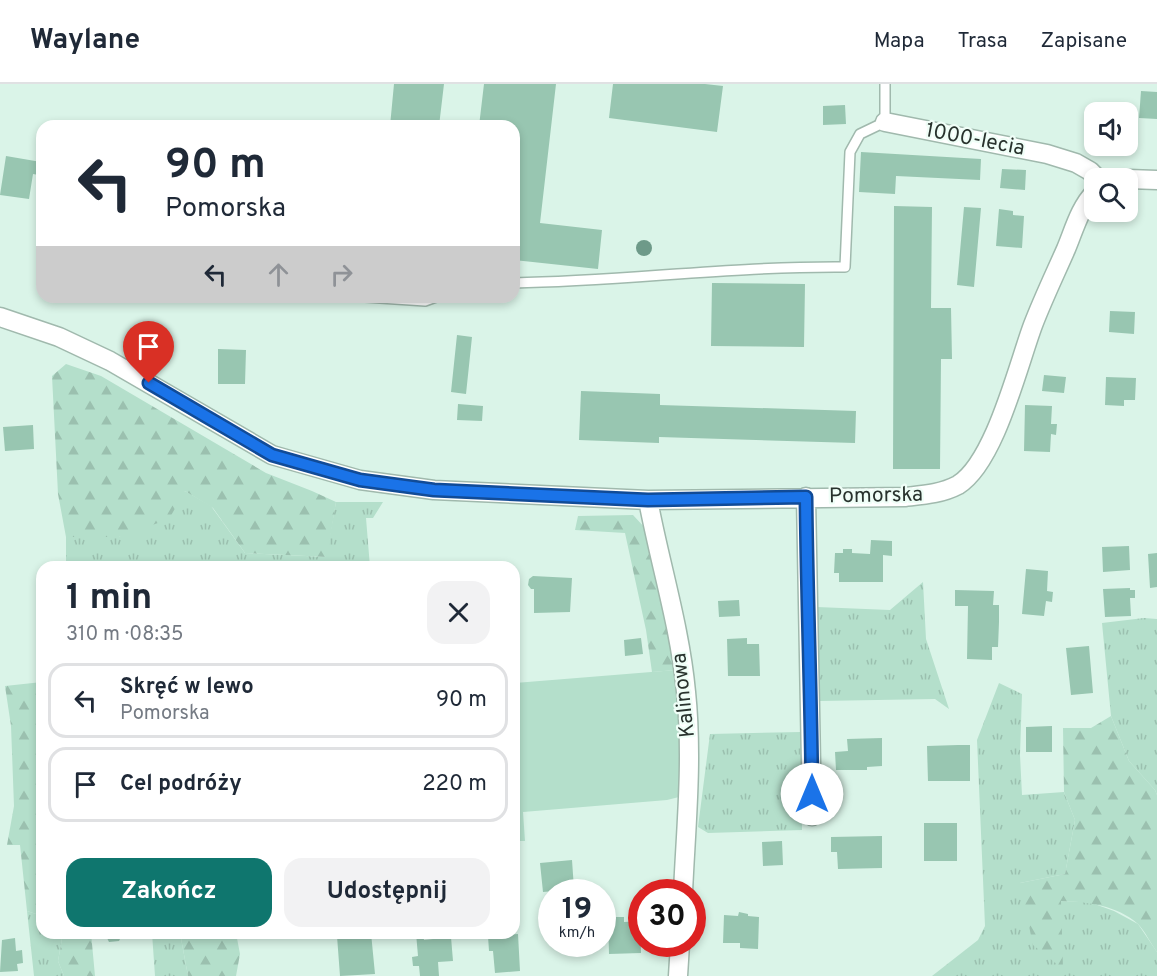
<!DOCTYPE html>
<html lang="pl">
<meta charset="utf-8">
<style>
body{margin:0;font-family:Overpass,sans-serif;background:#f2f2f3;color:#1f2937;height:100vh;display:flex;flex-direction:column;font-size:22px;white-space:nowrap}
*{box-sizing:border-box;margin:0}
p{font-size:20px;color:#747a83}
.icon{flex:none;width:33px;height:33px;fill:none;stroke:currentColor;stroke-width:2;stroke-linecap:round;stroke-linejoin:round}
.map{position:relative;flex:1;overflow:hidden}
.sheet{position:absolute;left:36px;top:477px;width:484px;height:378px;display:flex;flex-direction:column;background:#fff;border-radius:18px;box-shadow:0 3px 9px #0003}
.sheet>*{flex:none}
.guide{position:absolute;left:36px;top:36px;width:484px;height:183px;border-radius:18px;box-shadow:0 3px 9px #0003;background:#fff;color:#1f2937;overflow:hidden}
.tools{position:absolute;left:1084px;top:18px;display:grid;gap:12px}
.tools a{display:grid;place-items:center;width:54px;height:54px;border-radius:12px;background:#fff;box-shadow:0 3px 9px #0003;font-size:30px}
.speed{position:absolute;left:538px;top:795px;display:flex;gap:12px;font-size:30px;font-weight:700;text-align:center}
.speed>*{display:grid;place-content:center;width:78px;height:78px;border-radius:50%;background:#fff;box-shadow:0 3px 9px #0003;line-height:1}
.speed small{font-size:15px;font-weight:400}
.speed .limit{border:9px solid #d22;background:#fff;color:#111}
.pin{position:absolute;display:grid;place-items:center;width:51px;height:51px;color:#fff;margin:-62px -26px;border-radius:50% 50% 50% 0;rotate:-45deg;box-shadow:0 0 6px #0007}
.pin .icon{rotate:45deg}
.me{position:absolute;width:66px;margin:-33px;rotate:0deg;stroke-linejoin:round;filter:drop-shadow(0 0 4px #0008)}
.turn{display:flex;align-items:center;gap:21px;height:126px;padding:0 30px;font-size:27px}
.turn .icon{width:78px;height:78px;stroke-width:2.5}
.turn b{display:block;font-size:42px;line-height:51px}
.lanes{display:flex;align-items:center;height:57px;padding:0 30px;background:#0003;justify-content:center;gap:30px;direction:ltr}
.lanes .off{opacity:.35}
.round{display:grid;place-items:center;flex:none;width:63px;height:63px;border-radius:18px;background:#f2f2f3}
.overview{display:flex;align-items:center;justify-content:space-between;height:102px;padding:0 30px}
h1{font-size:36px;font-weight:700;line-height:45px}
.cta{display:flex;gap:12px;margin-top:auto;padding:12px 30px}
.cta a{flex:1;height:69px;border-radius:18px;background:#0f766e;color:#fff;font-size:24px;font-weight:700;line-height:69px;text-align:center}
.cta a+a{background:#f2f2f3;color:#1f2937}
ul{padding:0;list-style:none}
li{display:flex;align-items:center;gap:18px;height:75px;margin:0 12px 9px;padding:0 18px;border:3px solid #e0e1e3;border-radius:18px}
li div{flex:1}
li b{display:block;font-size:22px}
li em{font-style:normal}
header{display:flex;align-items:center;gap:36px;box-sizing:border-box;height:84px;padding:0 30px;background:#fff;border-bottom:2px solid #e0e1e3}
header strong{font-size:28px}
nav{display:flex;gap:33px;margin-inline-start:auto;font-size:21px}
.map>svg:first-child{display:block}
.grass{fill:url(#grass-tufts)}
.forest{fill:url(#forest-firs)}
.garden{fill:#b4dfcb}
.building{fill:#98c6b1}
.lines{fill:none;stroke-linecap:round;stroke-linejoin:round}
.service-casing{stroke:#a0b9ad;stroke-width:12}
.minor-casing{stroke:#a0b9ad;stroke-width:21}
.service{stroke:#fff;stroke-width:9}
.minor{stroke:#fff;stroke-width:18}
.tree{fill:#6e9a89}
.route-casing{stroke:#114b97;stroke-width:15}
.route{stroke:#1a73e8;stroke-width:10}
.labels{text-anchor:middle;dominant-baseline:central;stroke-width:4.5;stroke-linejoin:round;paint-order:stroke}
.street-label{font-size:21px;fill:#28322d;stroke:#effef7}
</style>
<header>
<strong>Waylane</strong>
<nav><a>Mapa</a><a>Trasa</a><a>Zapisane</a></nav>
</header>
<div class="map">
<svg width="1157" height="892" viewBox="0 0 1157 892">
<defs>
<pattern id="grass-tufts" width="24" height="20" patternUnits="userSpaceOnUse" patternTransform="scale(1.5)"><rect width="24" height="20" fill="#b4dfcb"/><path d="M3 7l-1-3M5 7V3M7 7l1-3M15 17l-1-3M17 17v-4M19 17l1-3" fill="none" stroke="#9bc0af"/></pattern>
<pattern id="forest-firs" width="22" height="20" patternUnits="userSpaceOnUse" patternTransform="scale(1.5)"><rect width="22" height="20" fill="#b4dfcb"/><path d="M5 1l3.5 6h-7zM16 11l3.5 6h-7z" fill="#9bc0af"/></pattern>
</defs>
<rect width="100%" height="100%" fill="#daf4e8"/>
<path class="grass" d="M185 407 211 422 245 469 326 473 336 418H383L373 434H366L370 483H66V453H119Z
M923 498 926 555 949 625 935 615 820 617 817 523 890 526Z
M1144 534 1157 535V711L1155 706 1129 677 1111 632 1102 539Z
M999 599 1022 610 1020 671 1022 711 1064 708 1075 736 1065 790 1020 799 1060 817 1089 818 1114 827 1138 840 1157 868V892H932L978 856 985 842 977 656Z
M801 648 802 746 708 749 698 743 710 650Z
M27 827 42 832V849H63L58 877 64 892H34Z
M152 849H180L188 892H155Z"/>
<path class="forest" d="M66 280 101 292 266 389 312 407 336 418 327 473 245 469 213 424 185 407 169 435 119 453H66L58 410 52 292Z
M633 431 646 445 676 586 652 588 646 546 625 449 575 446 578 432Z
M42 598V832L27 827 20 761H7L14 722 11 642 5 602Z
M1111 632 1129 677 1155 706 1157 711V868C1151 860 1145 847 1138 840 1117 821 1087 818 1061 817L1063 885 1033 861 1020 799 1065 790 1075 736 1064 708 1063 644H1091Z
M63 849H91L95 892H64L58 877Z
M180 849H236L240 870 236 892H188Z"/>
<path class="garden" d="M676 586 683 679 679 713 667 716 523 728 525 757H515L514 662H517L515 599Z"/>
<path class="building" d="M394 0H444L439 42H390Z
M484 0H556L540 139 602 146 598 185 514 176V42H479Z
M613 0H705L723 2 717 48 609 34Z
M1141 7 1157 8V35L1139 34Z
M845 21 846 40 823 41V22Z
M861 68 981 75 980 96 896 92 895 110 859 108Z
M6 72 41 78 39 91 33 90 29 115 0 111Z
M1002 85 1026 86 1025 106 1000 104Z
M894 122 932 123 931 224H951L952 275H941L940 385H893Z
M964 123 981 124 974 203 957 201Z
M999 125 1013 127V131L1024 132 1022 164 996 162Z
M712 199 805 200 804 263 711 262Z
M1110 227 1135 228 1134 250 1109 248Z
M457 251 472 253 466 310 451 308Z
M218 265 246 266 245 300H218Z
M1044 291 1066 293 1064 309 1042 307Z
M1106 293 1136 294 1135 316H1124V322L1105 321Z
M581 307 660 310V321L856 327 855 359 659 353V359L579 356Z
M458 320 483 322 482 337 457 336Z
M1025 321 1052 322 1051 340H1057L1056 351 1051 350 1050 368 1024 367Z
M33 341 34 365 5 367 3 343Z
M871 456 892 457V472L883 471V498H839V489H834L835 469H843V465H852V469L870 470Z
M1129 462 1130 486 1103 488 1102 463Z
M1157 469V503L1150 504 1148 470Z
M1026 485 1048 487 1047 507 1053 508 1052 518 1046 517 1044 532 1022 530Z
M533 492 572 494 570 528 534 529V505H531L528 501 529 495Z
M1130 504V506H1135V514H1130L1131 532 1105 533 1103 505Z
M955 506 994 507 993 521H999V538L998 563H992V576L967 575 968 522H955Z
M739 516 740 532 719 533 718 517Z
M641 554 643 570 625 572 624 556Z
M747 554V560H759L760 592H728L727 555Z
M1089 562 1093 609 1071 611 1066 564Z
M1052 642V668H1026V643Z
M882 654V682L867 683V686H836L835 668 848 667 847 655Z
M958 661H970V697H928L927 662Z
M924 739H957V777H924Z
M882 752V784L838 785 837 768H831V753Z
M782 757 783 781 763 782 762 758Z
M572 776 574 805 543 808 540 779Z
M739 828 748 830V832L759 833 758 865 740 864V859H723L724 831 738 832Z
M608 833H624V838L640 837 641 869 609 870Z
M103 849H135V852L121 853 119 857 109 858 107 854 104 855Z
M371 849 375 890 340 892 337 852Z
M416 849H423L424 856 451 853 453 877 438 878 439 892H420L419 882H413L412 873 418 872Z
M518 850 520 887 495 889 493 867H489L488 852Z
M15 854 16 867 22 866 23 879 17 880 18 887 0 888 2 856Z"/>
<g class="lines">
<defs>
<path id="service" d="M514 199C625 197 734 182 845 183L850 68 860 50 885 38V0
M365 213 425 217 436 213"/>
<path id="minor" d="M885 38 1047 70 1076 79 1090 87 1097 94
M1128 95 1157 96
M0 233 59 253 110 277 272 371 360 396 434 406 648 416 905 413C923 411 941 410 958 401 995 378 1018 281 1033 241 1043 215 1055 190 1066 165 1074 146 1080 123 1095 108
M806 413C807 519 811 626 812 732
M648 416C660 480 680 543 686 608 693 675 686 742 683 808
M678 892 680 860"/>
</defs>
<use href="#service" class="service-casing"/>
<use href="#minor" class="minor-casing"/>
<use href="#service" class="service"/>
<use href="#minor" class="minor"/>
</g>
<circle class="tree" cx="644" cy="164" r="8"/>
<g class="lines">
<defs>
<path id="route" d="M149 299 272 371 360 396 434 406 648 416 806 413C807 512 811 611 812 710"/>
</defs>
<use href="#route" class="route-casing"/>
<use href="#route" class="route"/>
</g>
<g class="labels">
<g class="street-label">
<text transform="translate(975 56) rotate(11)">1000-lecia</text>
<text transform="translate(876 412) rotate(-1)">Pomorska</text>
<text transform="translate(684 611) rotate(-96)">Kalinowa</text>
</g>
</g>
</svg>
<div class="tools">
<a><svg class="icon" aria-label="sound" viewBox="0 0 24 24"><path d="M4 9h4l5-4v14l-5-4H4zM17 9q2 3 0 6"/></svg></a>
<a><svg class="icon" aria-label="search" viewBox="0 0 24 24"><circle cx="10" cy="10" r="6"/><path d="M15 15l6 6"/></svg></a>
</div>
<div class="speed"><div>19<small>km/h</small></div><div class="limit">30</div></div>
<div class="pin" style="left:149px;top:299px;background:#d93025"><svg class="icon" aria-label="arrive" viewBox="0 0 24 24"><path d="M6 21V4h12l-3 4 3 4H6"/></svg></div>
<svg class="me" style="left:812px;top:710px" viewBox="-20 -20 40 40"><circle r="19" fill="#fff"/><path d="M0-13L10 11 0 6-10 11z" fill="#1a73e8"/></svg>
<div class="guide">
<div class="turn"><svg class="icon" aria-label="left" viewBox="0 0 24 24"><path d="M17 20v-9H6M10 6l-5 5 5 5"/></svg><div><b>90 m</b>Pomorska</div></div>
<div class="lanes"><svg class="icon" aria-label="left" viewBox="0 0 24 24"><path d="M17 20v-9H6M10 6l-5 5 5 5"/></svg><svg class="icon off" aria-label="ahead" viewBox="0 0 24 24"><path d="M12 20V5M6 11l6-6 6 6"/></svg><svg class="icon off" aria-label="right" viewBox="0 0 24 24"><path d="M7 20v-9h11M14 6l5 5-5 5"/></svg></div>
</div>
<section class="sheet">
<div class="overview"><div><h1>1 min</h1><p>310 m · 08:35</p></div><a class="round"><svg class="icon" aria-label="close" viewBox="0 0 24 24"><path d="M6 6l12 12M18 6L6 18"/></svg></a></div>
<ul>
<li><svg class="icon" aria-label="left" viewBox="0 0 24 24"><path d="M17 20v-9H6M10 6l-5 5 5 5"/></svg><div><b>Skręć w lewo</b><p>Pomorska</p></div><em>90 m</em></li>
<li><svg class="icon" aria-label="arrive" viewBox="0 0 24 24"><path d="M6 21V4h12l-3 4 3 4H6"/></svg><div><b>Cel podróży</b></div><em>220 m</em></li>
</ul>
<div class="cta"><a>Zakończ</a><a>Udostępnij</a></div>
</section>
</div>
